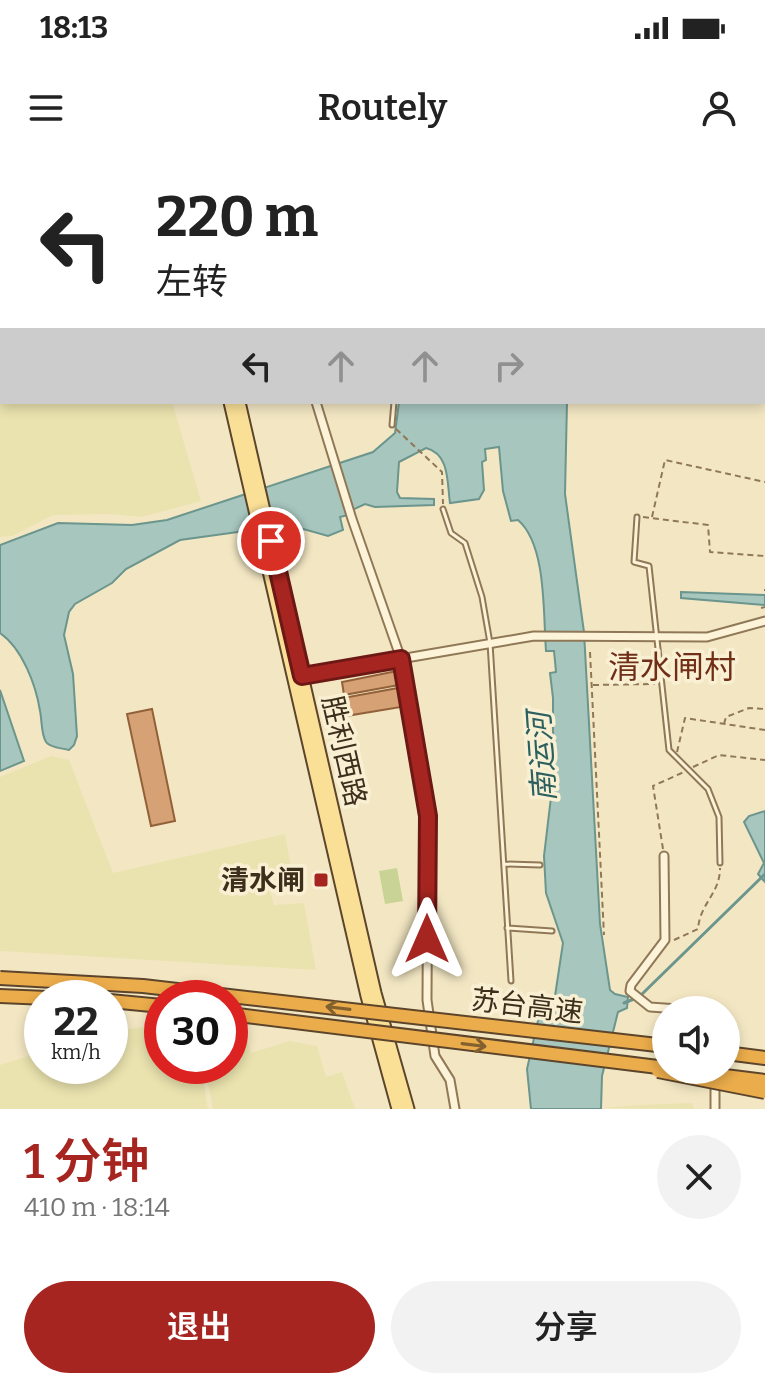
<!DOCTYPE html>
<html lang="zh">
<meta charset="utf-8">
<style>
body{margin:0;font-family:Bitter,"Noto Sans SC",serif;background:#f2f2f2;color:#222;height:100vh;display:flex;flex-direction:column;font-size:30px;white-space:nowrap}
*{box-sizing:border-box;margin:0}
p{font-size:26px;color:#767676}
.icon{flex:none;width:44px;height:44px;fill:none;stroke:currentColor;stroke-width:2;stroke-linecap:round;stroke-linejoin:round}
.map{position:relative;height:949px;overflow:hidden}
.drawer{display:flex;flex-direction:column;background:#fff;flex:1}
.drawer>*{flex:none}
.top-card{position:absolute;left:0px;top:0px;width:766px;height:244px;box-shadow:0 4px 12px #0003;background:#fff;color:#222;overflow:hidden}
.fabs{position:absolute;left:652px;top:836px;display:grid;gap:16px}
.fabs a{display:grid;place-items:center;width:88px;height:88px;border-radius:50%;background:#fff;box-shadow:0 4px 12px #0003;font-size:40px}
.speed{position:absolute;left:24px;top:820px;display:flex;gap:16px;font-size:40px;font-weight:700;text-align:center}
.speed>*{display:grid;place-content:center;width:104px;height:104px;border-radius:50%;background:#fff;box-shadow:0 4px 12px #0003;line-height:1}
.speed small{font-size:20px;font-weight:400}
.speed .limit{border:12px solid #d22;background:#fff;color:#111}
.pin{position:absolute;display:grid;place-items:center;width:68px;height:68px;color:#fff;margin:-34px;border:4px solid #fff;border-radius:50%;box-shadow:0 2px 8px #0007}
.me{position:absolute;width:88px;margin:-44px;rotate:0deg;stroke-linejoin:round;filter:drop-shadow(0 0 6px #0008)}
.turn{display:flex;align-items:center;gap:28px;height:168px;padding:0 24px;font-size:36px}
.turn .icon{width:104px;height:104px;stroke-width:2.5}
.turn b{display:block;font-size:56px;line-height:68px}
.lanes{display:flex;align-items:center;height:76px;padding:0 24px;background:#0003;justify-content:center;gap:40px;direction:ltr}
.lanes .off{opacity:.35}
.round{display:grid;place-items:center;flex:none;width:84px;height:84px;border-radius:42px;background:#f2f2f2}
.head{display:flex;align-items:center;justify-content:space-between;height:136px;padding:0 24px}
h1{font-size:48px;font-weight:600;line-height:60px;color:#a62520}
.action{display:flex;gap:16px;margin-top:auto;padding:16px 24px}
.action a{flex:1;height:92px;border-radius:48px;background:#a62520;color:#fff;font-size:32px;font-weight:600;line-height:92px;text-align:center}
.action a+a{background:#f2f2f2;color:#222}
.status{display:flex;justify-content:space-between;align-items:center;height:56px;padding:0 40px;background:#fff;direction:ltr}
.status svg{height:22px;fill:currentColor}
header{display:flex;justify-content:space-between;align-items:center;height:104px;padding:0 24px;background:#fff;font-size:36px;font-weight:600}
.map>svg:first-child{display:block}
.farmland{fill:#eae3af}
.green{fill:#c9d395}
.water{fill:#a6c6be;stroke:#6b958d;stroke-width:2}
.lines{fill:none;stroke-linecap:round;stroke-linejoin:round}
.stream{stroke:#6b958d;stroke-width:3}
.building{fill:#d5a175;stroke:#92613a;stroke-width:2}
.service-casing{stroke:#907857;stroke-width:7}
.minor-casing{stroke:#907857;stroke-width:11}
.primary-casing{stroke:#5d452c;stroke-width:15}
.motorway-casing{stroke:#5d452c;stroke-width:16}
.path{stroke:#907857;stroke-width:2;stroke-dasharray:6 4;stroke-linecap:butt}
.service{stroke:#fcf3d8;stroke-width:3}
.minor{stroke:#fcf3d8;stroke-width:7}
.primary{stroke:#fae097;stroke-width:11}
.motorway{stroke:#ebac4b;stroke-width:12}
.motorway-bridge-casing{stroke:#5d452c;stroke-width:16;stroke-linecap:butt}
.motorway-bridge{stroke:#ebac4b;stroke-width:12}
.oneway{stroke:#83612f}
.route-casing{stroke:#6c1815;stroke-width:20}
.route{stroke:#a62520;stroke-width:14}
.poi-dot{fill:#a62520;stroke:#f9f0d4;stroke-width:3}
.labels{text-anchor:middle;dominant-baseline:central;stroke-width:7;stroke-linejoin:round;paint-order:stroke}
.street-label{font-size:28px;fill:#3e2f1d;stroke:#f9f0d4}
.poi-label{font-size:28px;font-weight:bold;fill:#3e2f1d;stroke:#f9f0d4;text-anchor:end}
.water-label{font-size:30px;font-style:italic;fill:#2b605f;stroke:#f9f0d4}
.quarter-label{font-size:32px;fill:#702e17;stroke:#f9f0d4}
</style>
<div class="status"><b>18:13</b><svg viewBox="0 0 49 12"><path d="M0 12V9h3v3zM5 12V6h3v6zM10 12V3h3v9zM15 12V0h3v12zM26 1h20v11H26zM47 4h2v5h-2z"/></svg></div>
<header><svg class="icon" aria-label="menu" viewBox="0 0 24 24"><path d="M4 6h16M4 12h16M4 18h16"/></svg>Routely<svg class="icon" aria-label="person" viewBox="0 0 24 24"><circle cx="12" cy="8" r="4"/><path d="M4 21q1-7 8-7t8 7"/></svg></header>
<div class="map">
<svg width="765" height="949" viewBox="0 0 765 949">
<rect width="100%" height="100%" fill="#f3e7c3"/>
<path class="farmland" d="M0 0 119 2H2V242H172L201 341 142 357 109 354 53 355 12 376 0 377Z
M539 0H765V123L764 2Z
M51 596 69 600 113 713 285 674 291 708 266 719 274 745 304 743 316 810 0 791V617Z
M162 865V906H201L208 949H0V905L42 892V906H110V871Z
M230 872 245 873 251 893 290 881 317 886 326 917 342 912 355 949H213L205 906H230Z
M692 943 694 949 603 948 639 945Z"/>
<path class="green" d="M397 708 403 741 385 744 379 711Z"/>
<path class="water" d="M399 242H567L565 334 584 472 600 764 610 830 615 834 628 837 627 848 618 852 602 916 601 949H531L527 909 539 856 548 854 555 836 563 783 546 733 544 696 553 620V538L550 513 556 512 554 491H546C543 454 547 385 518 360L511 361 503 331 499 287 485 289 486 300 482 302 484 330 479 339 450 343C447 323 450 294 426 288L399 302 397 332 400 338 434 339V345L375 347 365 344 348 352V355L340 357 343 370 328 376 289 365 180 380 126 409 112 423 75 444 69 452 64 475 73 514 77 576 74 585 69 590C62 588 50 588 46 582 41 574 42 560 40 551 36 525 22 488 0 473V385L58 363 132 365 167 360 373 292 395 273Z
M681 432 765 435V445L681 438Z
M0 530 24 601 0 611Z
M765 651V722L758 714 764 703 744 662 749 656Z"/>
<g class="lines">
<path class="stream" d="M624 843 639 837 765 714"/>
</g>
<path class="building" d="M397 511 399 525 344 535 342 522Z
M398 528 401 547 346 556 343 538Z
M152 549 175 661 151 666 127 554Z"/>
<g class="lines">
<defs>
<path id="service" d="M448 0V2
M392 265 394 242
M443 349 451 373 465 383 482 437 490 483 511 821
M637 357 634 402 649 406 669 590 708 629 719 657 720 703
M504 704 540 705
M507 768 552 771"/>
<path id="minor" d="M241 0V2
M316 242 352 359 401 499 428 656 427 840 435 896 450 920 455 949
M301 516 534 476 707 477 765 461
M664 696 665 780 631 825 630 831 650 847 692 850
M715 919V949"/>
<path id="primary" d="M175 0V2
M185 0V2
M230 242 367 836 398 949
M239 242 375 833 408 949"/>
<path id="motorway" d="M0 836 47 838
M110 841 162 846
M726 893 765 898"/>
</defs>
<use href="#service" class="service-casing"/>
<use href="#minor" class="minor-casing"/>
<use href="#primary" class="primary-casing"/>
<use href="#motorway" class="motorway-casing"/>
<path class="path" d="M396 269 442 312 443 344
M643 357 708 365 710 392 765 396
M652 357 665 300 765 322
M764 430H765
M761 448 765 447
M590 492 604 775
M593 525 655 524
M724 564 726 557 749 548 765 549
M677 592 685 558 765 570
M693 607 719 595 765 600
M663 689 653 626 684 612
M674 780 698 769C700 743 720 734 720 708"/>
<use href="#service" class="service"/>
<use href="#minor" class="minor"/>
<use href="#primary" class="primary"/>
<use href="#motorway" class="motorway"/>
<defs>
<path id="motorway-bridge" d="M0 818 143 826 666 886
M230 854 666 908
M658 911 765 932
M709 914 765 921"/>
</defs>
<use href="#motorway-bridge" class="motorway-bridge-casing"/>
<use href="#motorway-bridge" class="motorway-bridge"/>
</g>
<defs><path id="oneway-shaft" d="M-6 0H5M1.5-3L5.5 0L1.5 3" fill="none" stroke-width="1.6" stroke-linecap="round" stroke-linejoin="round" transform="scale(2)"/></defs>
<g class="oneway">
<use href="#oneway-shaft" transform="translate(338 848) rotate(-173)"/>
<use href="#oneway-shaft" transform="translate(474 885) rotate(7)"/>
</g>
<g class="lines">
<defs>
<path id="route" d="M271 381 302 516 401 499 428 656 427 779"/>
</defs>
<use href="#route" class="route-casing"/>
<use href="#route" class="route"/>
</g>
<rect class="poi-dot" x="313" y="712" width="16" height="16" rx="4"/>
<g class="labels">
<g class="street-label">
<text transform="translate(344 591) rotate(77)">胜利西路</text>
<text transform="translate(527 846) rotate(7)">苏台高速</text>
</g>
<g class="poi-label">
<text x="305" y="720">清水闸</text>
</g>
<g class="water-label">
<text transform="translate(542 597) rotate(-94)">南运河</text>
</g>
<g class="quarter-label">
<text x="672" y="507">清水闸村</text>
</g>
</g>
</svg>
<div class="fabs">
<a><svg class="icon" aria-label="sound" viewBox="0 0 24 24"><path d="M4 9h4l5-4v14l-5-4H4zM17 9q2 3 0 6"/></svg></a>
</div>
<div class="speed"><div>22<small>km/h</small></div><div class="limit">30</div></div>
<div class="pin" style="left:271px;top:381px;background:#d93025"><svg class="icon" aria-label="arrive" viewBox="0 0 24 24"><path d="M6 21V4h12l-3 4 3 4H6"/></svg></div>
<svg class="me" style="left:427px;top:779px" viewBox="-20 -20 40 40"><path d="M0-17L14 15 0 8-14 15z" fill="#a62520" stroke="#fff" stroke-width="4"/></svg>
<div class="top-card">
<div class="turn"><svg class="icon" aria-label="left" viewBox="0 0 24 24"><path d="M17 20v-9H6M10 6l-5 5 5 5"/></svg><div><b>220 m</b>左转</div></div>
<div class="lanes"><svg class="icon" aria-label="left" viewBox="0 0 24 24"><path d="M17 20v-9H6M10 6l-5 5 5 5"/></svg><svg class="icon off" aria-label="ahead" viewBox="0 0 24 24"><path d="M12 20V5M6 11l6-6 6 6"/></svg><svg class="icon off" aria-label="ahead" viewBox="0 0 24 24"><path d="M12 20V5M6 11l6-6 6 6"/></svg><svg class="icon off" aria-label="right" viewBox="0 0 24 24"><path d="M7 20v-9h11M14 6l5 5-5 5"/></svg></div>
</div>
</div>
<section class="drawer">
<div class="head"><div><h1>1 分钟</h1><p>410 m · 18:14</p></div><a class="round"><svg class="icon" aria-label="close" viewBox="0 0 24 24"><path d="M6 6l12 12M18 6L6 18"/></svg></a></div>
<div class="action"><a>退出</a><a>分享</a></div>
</section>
